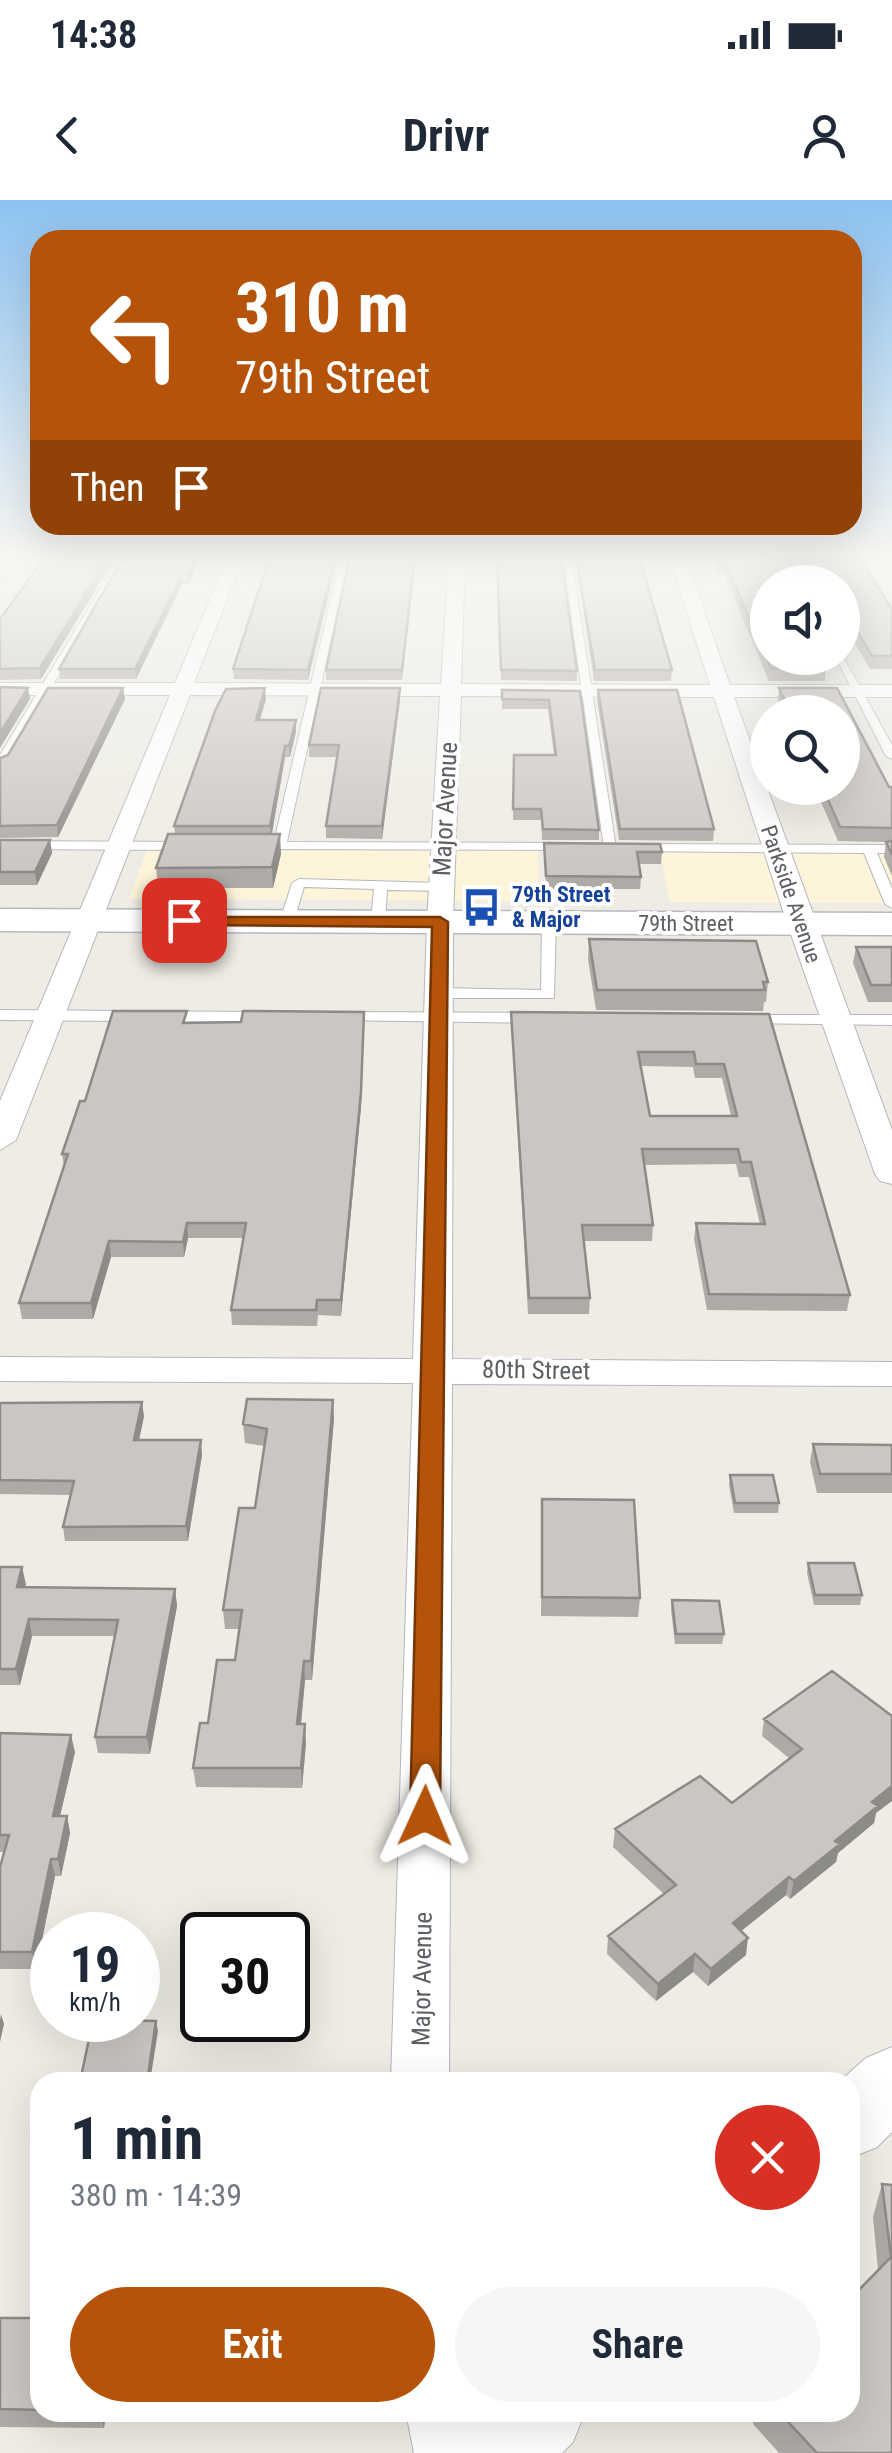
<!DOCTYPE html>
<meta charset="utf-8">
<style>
body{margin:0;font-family:"Roboto Condensed",sans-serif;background:#f6f6f7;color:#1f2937;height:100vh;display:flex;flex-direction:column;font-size:38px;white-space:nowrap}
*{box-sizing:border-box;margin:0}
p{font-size:32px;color:#747a83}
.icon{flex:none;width:55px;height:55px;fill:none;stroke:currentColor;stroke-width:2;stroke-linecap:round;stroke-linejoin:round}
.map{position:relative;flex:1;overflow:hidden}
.sheet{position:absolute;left:30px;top:1872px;width:830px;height:350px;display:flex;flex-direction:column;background:#fff;border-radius:30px;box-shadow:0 10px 40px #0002}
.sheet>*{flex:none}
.top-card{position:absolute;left:30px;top:30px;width:832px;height:305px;border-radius:30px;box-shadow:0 10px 40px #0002;background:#b45309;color:#fff;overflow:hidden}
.fabs{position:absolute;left:750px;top:365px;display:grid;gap:20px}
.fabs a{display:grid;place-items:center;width:110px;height:110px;border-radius:50%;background:#fff;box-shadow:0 10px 40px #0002;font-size:50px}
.speed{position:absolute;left:30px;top:1712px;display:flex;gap:20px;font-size:50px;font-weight:700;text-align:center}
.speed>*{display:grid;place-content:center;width:130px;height:130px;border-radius:50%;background:#fff;box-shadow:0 10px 40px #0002;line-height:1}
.speed small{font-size:25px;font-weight:400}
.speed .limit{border:5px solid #111;border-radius:15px;background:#fff;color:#111}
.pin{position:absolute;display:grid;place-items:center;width:85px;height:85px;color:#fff;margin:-42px;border-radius:20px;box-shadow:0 5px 15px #0006}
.me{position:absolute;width:110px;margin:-55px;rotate:1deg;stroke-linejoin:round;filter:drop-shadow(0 0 8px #0008)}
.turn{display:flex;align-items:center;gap:35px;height:210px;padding:0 40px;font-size:45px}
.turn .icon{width:130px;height:130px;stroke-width:2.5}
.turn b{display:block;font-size:70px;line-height:85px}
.then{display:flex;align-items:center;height:95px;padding:0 40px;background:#0003;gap:20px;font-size:38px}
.round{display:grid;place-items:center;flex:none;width:105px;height:105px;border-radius:52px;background:#f6f6f7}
.overview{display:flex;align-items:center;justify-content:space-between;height:170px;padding:0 40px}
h1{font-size:60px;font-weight:700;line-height:75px}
.button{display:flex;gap:20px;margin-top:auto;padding:20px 40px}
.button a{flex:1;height:115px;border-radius:60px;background:#b45309;color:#fff;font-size:40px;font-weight:700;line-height:115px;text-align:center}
.button a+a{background:#f6f6f7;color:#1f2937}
.status{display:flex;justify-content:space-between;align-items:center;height:70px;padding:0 50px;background:#fff;direction:ltr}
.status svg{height:28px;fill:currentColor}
header{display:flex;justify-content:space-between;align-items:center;height:130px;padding:0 40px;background:#fff;font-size:45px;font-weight:700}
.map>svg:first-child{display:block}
.commercial{fill:#fdf4da}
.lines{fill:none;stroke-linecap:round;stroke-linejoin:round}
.service-casing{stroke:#b4b7bb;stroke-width:2}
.minor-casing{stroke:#b4b7bb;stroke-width:2}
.tertiary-casing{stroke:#b4b7bb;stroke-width:2}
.secondary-casing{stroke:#b5b9be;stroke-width:3}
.service{fill:#fff;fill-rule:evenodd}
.minor{fill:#fff;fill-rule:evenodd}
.tertiary{fill:#fff;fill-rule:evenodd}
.secondary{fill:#fff;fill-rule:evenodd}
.wall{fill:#aeaaa6;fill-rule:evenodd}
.shaded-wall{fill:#8d8b87}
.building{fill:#cac6c1;stroke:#8d8b87;stroke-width:2.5;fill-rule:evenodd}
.route{fill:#b45309;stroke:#753606;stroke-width:2.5}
.labels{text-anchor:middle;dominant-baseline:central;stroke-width:8;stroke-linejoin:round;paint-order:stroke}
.far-transit-label{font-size:22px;font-weight:bold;fill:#164399;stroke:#fff;text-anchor:start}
.far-street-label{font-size:22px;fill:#5c6064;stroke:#fff}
.street-label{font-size:25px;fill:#5c6064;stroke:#fff}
</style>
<div class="status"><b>14:38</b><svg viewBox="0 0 49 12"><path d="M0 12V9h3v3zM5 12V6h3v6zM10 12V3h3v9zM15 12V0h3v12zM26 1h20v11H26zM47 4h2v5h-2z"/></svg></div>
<header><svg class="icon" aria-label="back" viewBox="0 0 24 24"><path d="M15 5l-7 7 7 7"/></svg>Drivr<svg class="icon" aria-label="person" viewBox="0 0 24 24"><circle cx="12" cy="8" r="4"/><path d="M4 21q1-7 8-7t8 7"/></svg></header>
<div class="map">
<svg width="892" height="2253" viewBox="0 0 892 2253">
<rect width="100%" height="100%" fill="#eeece4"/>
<path class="commercial" d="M149 645 537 647 540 701 129 699Z
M659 648 892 649V703L670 702Z"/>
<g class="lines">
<defs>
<path id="service" d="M120 356H128L6 565 0 569V555Z
M341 356H349L287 642 570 643 575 644V650L249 649V643L274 642Z
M563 356H571L616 648 610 652 604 648Z
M785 356H793L806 382H798Z
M842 455 892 545V559L886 556 836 458Z
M0 641 190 642 196 646 190 650 0 649Z
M634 644 892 645V653H877L892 688V708L885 704 864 653 629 651 628 648Z
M299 679 441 683 448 687 441 691 387 690 385 722 378 726 371 722 374 689 304 687 294 721 282 724 280 721 292 683Z
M549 718 556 722 554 798H439L431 793 439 788 541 790 542 722Z
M0 810 268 812 276 817 268 822 0 820Z
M337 812 538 813 546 818 538 823 332 820 329 817Z
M747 815H892V825L742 823V817Z"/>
<path id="minor" d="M6 356H23L0 380V364Z
M228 356H244L194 483 441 484 449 356H465L461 484 710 485 669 356H685L730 485H892V497H734L892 930V984L880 981 875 974 787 723 714 497 461 496 453 722 452 1159 892 1162V1186L452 1184 449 1882H391L413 1183 0 1181V1157L413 1159 427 722 440 496 190 495 16 940 0 950V901L170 495H0V483H175Z
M406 2212H474L482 2253H414Z"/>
<path id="tertiary" d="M892 1847V1932L877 1947 850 1958V1882H839L866 1858Z
M480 2212H585L573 2242 562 2253H457L469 2222Z"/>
<path id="secondary" d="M0 709 892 713V735L0 731Z"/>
</defs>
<use href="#service" class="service-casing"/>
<use href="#minor" class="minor-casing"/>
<use href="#tertiary" class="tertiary-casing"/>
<use href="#secondary" class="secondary-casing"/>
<use href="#service" class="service"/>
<use href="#minor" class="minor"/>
<use href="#tertiary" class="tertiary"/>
<use href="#secondary" class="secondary"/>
</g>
<path class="wall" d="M46 356H116L41 479 0 480V419Z
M202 356 189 384H182L136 479H60L59 469Z
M338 356 308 480 234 479 233 469Z
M350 356H416L402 480H326V470Z
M497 356 577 471V481L501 480Z
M575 356H639L672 470 671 481H594Z
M711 356H788L796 372 806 374 797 356H858L892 409V469H870L842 421V382H768L826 468 825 481H769L724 373H718Z
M123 488 125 499 58 637 0 638V558L8 555Z
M779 488H837L889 587H892V676L884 657 886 642 838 641 815 588H842V512H783L778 501Z
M502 490 580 491 599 630V640H542L541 620H513L514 555H554L548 509H502Z
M598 490 714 629 713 641 619 640 597 500Z
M266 499 260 520H296V531L290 557H285L272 634 281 654 273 688H158L156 668 175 634 174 626Z
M400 500 382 639 326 638V626L337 557H309V545Z
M0 640H50L52 653 37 685H0Z
M544 643 662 652 661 664H639L641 677 640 689H546Z
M589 739 768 782 766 802H764L763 811 596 810 588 759Z
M856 747H892V802H868L853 763Z
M511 812 769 814 850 1095 847 1111 707 1110 694 1039 696 1023 760 1024 749 977H739L736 964 644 965 653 1025 652 1041H584L590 1098 589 1114H528ZM641 866 693 867 695 878H722L731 916H650Z
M188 823 364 826 361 907 341 1116 318 1115 317 1126 232 1125 231 1110 243 1038H188L184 1057H111L93 1119H22L19 1103 64 967 62 954 85 901Z
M0 1203 144 1216 139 1240 202 1255 188 1341H65L63 1327 71 1295 0 1294Z
M334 1218 312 1480H305L301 1524 306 1543 302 1588 196 1587 193 1568 208 1523 235 1460 240 1429H225L223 1410 255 1308 264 1246 245 1243 243 1224Z
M813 1244 892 1245V1293H817L810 1262Z
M730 1275 779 1303 778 1313H734L729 1285Z
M542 1299 640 1398 638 1417 541 1416Z
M808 1363 862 1395 860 1405H814L807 1373Z
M0 1367H22L25 1387 175 1389 177 1406 150 1554 98 1553 95 1537 115 1436H32L20 1485H0Z
M672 1400 724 1434 722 1444H675L671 1410Z
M832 1471 876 1613 874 1623 838 1653 836 1662 790 1699 786 1695 741 1731 746 1755 708 1786 693 1772 656 1801 607 1754 608 1736 664 1694 613 1647 615 1629 732 1603 790 1559 762 1536 764 1519Z
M0 1533 75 1552 60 1616H67L70 1633 61 1676H55L36 1769H0V1667L4 1652H0Z
M882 1984 892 1985V2253H779L753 2224 755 2212H850L878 2070 873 2017Z
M0 2118H40V2212H106L104 2228 0 2227Z"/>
<path class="shaded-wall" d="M109 356H116L41 479 40 468Z
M197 356H202L189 384 188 375Z
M335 356H338L308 480V470Z
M415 356H416L402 480V470Z
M182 375V384L136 479 135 469Z
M28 488 30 499 0 548V533Z
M123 488 125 499 58 637 57 625Z
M265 488 266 499 256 531V520Z
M400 488V500L382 639V626Z
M296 520V531L290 557 289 546Z
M285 546V557L271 638 270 626Z
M280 634 281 654 273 688 272 667Z
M50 640 52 653 37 685 35 672Z
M364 812 361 907 341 1116V1100Z
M187 1023 188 1038 184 1057 183 1042Z
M109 1041 111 1057 93 1119 91 1103Z
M333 1200 334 1218 312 1480 311 1461Z
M142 1202 144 1216 136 1254 134 1240Z
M201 1240 202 1255 188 1341 186 1326Z
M22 1367 26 1384 20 1403 17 1387Z
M175 1389 177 1406 150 1554 147 1537Z
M29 1419 32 1436 20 1485 16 1469Z
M304 1461 305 1480 299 1543 297 1524Z
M305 1524 306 1543 302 1588 301 1568Z
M71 1535 75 1552 56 1633 53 1616Z
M892 1586V1601L876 1613 874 1623 838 1653 836 1662 790 1699 794 1681 872 1602Z
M67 1616 70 1633 61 1676 58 1659Z
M51 1659 55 1676 36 1769 32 1752Z
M789 1677 786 1695 730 1740 733 1723Z
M748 1738 746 1755 708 1786 711 1769Z
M695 1754 693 1772 656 1801 658 1784Z
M1 1814 4 1824 0 1842V1820Z
M156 1821 158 1831 150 1882H147Z
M100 2212H106L104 2228Z"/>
<path class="building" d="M46 356H109L40 468 0 469V419Z
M124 356H197L188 375H182L135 469H59Z
M270 356H335L308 470 233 469Z
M350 356H415L402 470H326Z
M497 356H561L577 471 501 470Z
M576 356H639L672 470H595Z
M717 356H788L796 372 807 374 811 369 804 356H858L892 409V456H872L842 406V382H768V458H821L826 468H771L725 362H719Z
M0 487 28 488 0 533Z
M48 488H123L57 625 0 626V558L8 555Z
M265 488 256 520H296L289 546H285L270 626H174L215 511 226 489Z
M321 488H400L382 626H326L339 545H309Z
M779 488H837L889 587H892V628L840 627 823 588H842V512H790Z
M502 490 580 491 599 630 543 629 541 609H513L514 555H556L549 500 502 499Z
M598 490H677L714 629H620Z
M168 634H280L272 667 156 668Z
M0 640H50L35 672H0Z
M892 641V655L886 642Z
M544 643 660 644 662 652H637L641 677 546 676Z
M589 739 756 741 768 782H763L765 790H597Z
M856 747H892V785H871Z
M113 811H187L183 823 241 822 243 811 364 812 361 892 341 1100H317L316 1110H231L246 1023H187L183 1042 109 1041 91 1103H19L68 954H62L80 901H85Z
M511 812 769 814 850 1095 709 1094 696 1023 765 1024 751 962H741L738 949H642L653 1025H582L590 1098H529ZM638 852H694L696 864H724L737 916H650Z
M247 1199 333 1200 311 1461H304L297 1524H305L301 1568H193L200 1523H208L217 1460H235L242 1410H223L239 1308H255L267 1229 243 1224Z
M142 1202 134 1240H201L186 1326 63 1327 74 1281 0 1280V1203Z
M813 1244 892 1245V1274H820Z
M730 1275H773L779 1303H735Z
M542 1299 634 1300 640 1398 542 1397Z
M808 1363H854L862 1395H815Z
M0 1367H22L17 1387 175 1389 147 1537H95L118 1420 29 1419 16 1469H0Z
M672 1400 719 1401 724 1434H676Z
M832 1471 892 1516V1586L872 1602 878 1606 835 1641 840 1644 794 1681 789 1677 733 1723 748 1738 711 1769 695 1754 658 1784 608 1736 676 1685 615 1629 700 1576 732 1603 802 1549 764 1519Z
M0 1533 71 1535 53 1616H67L58 1659H51L32 1752H0V1667L9 1635H0Z
M93 1820 156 1821 147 1882H80Z
M882 1984 892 1985V2253H817L779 2212H850V2099L891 2057Z
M0 2118H40V2210L0 2209Z"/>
<linearGradient id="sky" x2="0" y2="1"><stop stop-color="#8dc3f1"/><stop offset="0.53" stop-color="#f7f6f3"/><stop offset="1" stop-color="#f7f6f3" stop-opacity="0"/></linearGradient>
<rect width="892" height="671" fill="url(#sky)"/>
<path class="route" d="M179 717H440L448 722 440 1616 436 1625 425 1629 414 1625 410 1616 432 727 184 725 179 724Z"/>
<defs>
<symbol id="bus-bare" viewBox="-9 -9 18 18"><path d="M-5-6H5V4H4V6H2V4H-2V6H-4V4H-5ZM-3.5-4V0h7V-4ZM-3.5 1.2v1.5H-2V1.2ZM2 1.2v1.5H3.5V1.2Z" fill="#1a4fb4" stroke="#fff" stroke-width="2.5" paint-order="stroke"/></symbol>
</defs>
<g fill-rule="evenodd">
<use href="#bus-bare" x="454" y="680" width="55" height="55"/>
</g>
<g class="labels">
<g class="far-transit-label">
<text x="512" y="694">79th Street<tspan x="512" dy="25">&amp; Major</tspan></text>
</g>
<g class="far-street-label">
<text transform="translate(791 694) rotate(71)">Parkside Avenue</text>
<text x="686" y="723">79th Street</text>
</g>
<g class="street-label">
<text transform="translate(445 609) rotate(-87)">Major Avenue</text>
<text transform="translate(536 1170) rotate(1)">80th Street</text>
<text transform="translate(422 1779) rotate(-89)">Major Avenue</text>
</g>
</g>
</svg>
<div class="fabs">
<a><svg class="icon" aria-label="sound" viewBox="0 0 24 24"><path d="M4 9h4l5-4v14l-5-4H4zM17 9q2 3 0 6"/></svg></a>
<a><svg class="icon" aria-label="search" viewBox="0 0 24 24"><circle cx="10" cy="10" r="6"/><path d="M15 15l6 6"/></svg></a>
</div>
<div class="speed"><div>19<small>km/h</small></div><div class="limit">30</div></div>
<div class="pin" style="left:184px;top:720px;background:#d93025"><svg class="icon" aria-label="arrive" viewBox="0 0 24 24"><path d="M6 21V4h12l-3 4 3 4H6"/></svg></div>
<svg class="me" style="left:425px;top:1616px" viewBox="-20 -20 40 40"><path d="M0-17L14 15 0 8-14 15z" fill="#b45309" stroke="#fff" stroke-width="4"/></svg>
<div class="top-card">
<div class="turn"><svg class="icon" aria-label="left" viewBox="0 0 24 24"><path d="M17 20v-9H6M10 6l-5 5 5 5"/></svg><div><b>310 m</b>79th Street</div></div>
<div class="then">Then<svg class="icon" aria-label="arrive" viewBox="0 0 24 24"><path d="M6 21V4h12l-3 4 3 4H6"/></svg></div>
</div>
<section class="sheet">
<div class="overview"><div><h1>1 min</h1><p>380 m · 14:39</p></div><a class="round" style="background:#d93025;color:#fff"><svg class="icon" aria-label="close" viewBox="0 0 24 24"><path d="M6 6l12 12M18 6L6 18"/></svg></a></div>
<div class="button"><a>Exit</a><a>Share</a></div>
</section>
</div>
